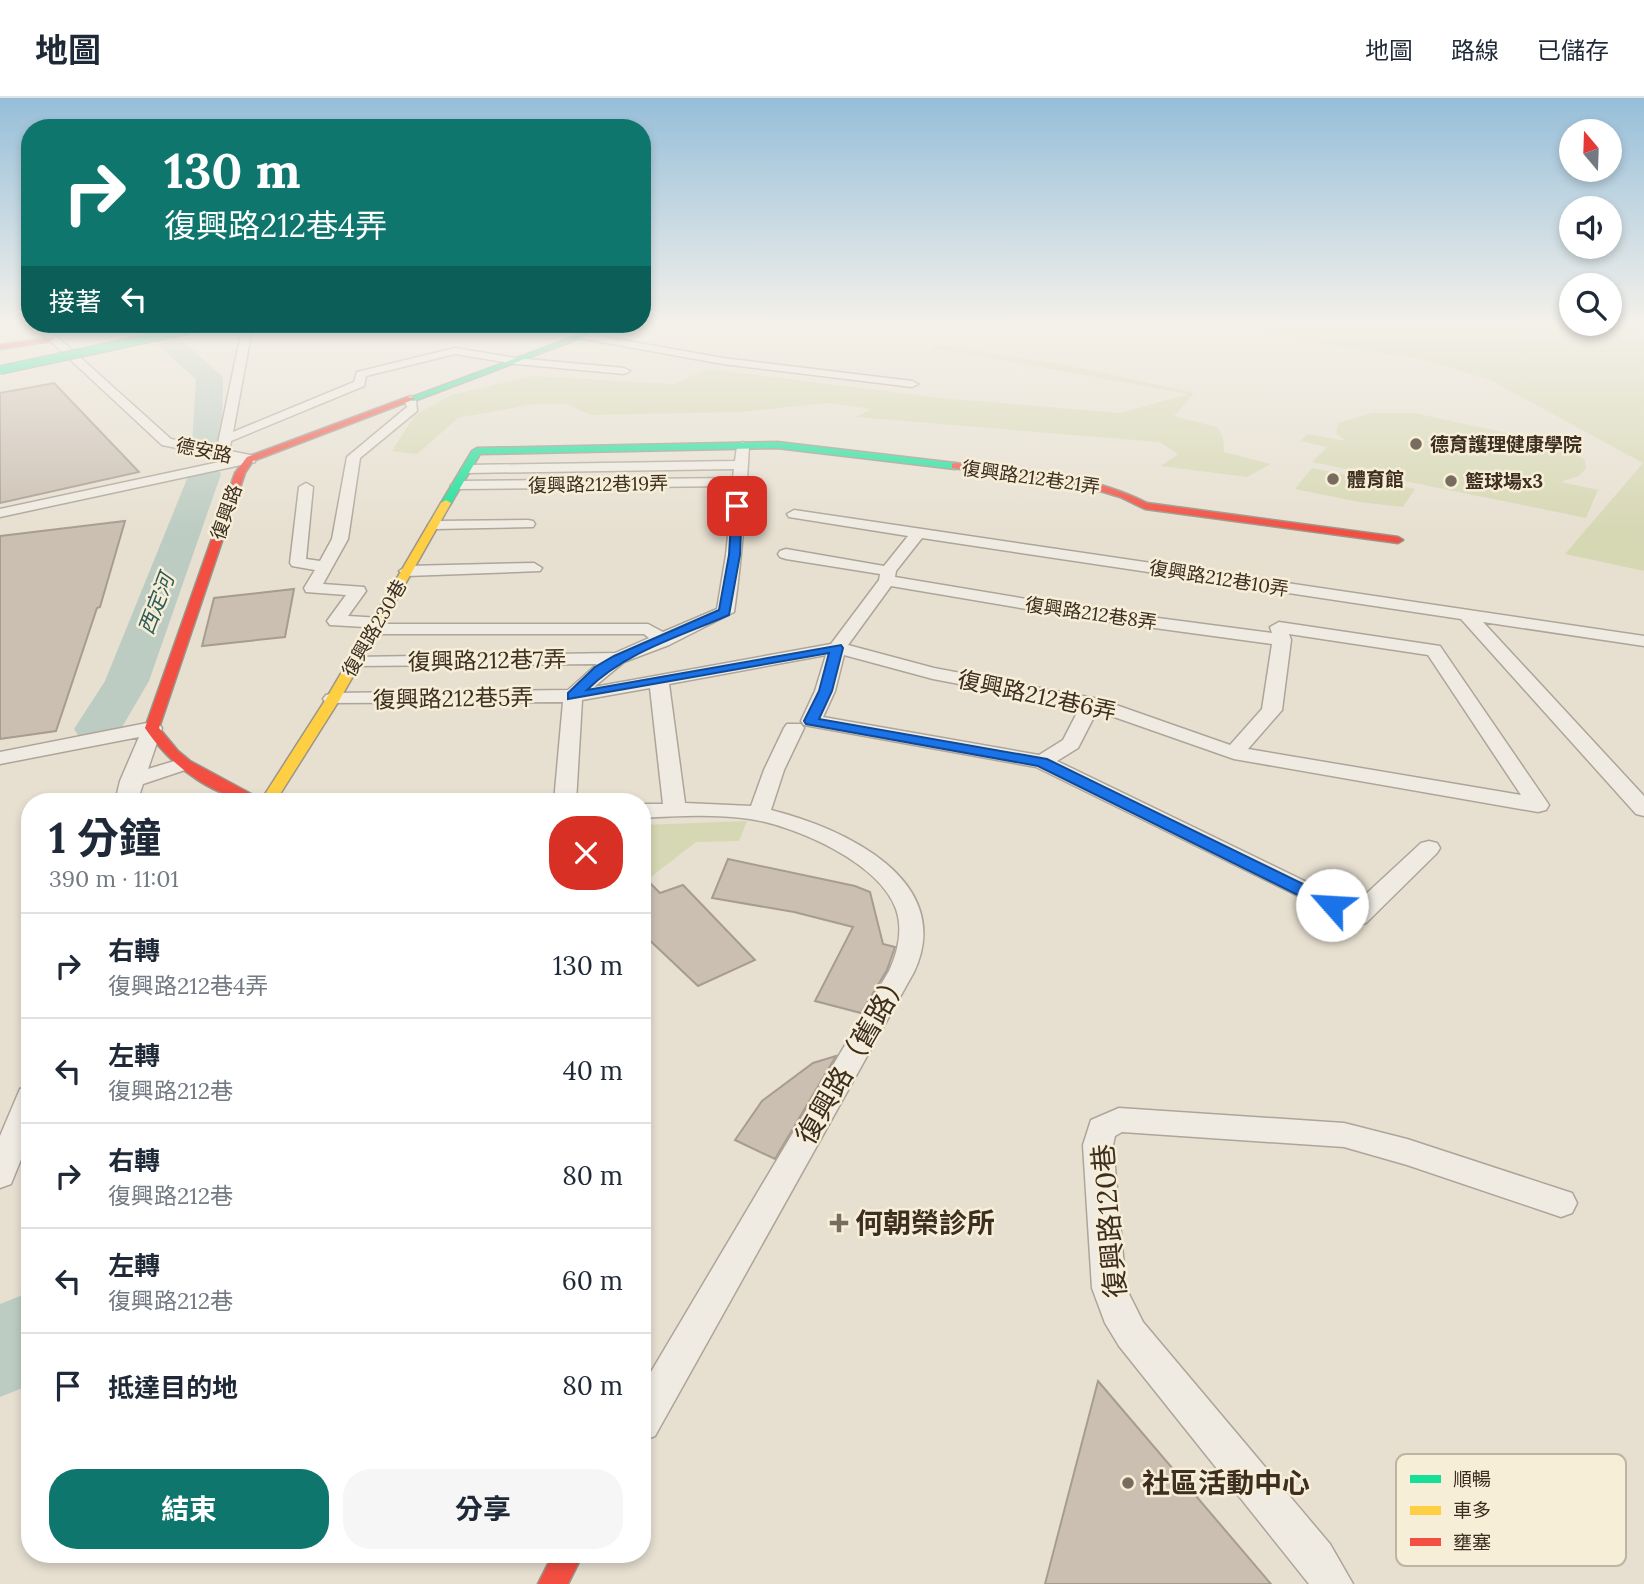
<!DOCTYPE html>
<html lang="zh-TW">
<meta charset="utf-8">
<style>
body{margin:0;font-family:Lora,"Noto Sans TC",serif;background:#f6f6f7;color:#1f2937;height:100vh;display:flex;flex-direction:column;font-size:26px;white-space:nowrap}
*{box-sizing:border-box;margin:0}
p{font-size:23px;color:#747a83}
.icon{flex:none;width:38px;height:38px;fill:none;stroke:currentColor;stroke-width:2;stroke-linecap:round;stroke-linejoin:round}
.map{position:relative;flex:1;overflow:hidden}
.sheet{position:absolute;left:21px;top:695px;width:630px;height:770px;display:flex;flex-direction:column;background:#fff;border-radius:28px;box-shadow:0 4px 10px #0003}
.sheet>*{flex:none}
.guide{position:absolute;left:21px;top:21px;width:630px;height:214px;border-radius:28px;box-shadow:0 4px 10px #0003;background:#0f766e;color:#fff;overflow:hidden}
.needle{width:46px;rotate:341deg}
.controls{position:absolute;left:1559px;top:21px;display:grid;gap:14px}
.controls a{display:grid;place-items:center;width:63px;height:63px;border-radius:50%;background:#fff;box-shadow:0 4px 10px #0003;font-size:35px}
.pin{position:absolute;display:grid;place-items:center;width:60px;height:60px;color:#fff;margin:-30px;border-radius:14px;box-shadow:0 4px 10px #0006}
.me{position:absolute;width:77px;margin:-38px;rotate:296deg;stroke-linejoin:round;filter:drop-shadow(0 0 5px #0008)}
.turn{display:flex;align-items:center;gap:24px;height:147px;padding:0 28px;font-size:32px}
.turn .icon{width:91px;height:91px;stroke-width:2.5}
.turn b{display:block;font-size:49px;line-height:60px}
.then{display:flex;align-items:center;height:66px;padding:0 28px;background:#0003;gap:14px;font-size:26px}
.round{display:grid;place-items:center;flex:none;width:74px;height:74px;border-radius:28px;background:#f6f6f7}
.headline{display:flex;align-items:center;justify-content:space-between;height:119px;padding:0 28px}
h1{font-size:42px;font-weight:700;line-height:52px}
.primary-button{display:flex;gap:14px;margin-top:auto;padding:14px 28px}
.primary-button a{flex:1;height:80px;border-radius:28px;background:#0f766e;color:#fff;font-size:28px;font-weight:700;line-height:80px;text-align:center}
.primary-button a+a{background:#f6f6f7;color:#1f2937}
ul{padding:0;list-style:none}
li{display:flex;align-items:center;gap:21px;height:105px;padding:0 28px;border-top:2px solid #e0e1e3}
li div{flex:1}
li b{display:block;font-size:26px}
li em{font-style:normal}
header{display:flex;align-items:center;gap:42px;box-sizing:border-box;height:98px;padding:0 35px;background:#fff;border-bottom:2px solid #e0e1e3}
header strong{font-size:33px}
nav{display:flex;gap:38px;margin-inline-start:auto;font-size:24px}
.map>svg:first-child{display:block}
.green{fill:#d6d7b3}
.lines{fill:none;stroke-linecap:round;stroke-linejoin:round}
.river{fill:#bcccc2;fill-rule:evenodd}
.building{fill:#cbbfb2;stroke:#a89c90;stroke-width:2}
.street-casing{stroke:#ada599;stroke-width:3}
.fast-casing{stroke:#9c958a;stroke-width:3}
.slow-casing{stroke:#9c958a;stroke-width:3}
.jam-casing{stroke:#9c958a;stroke-width:3}
.street{fill:#efebe3;fill-rule:evenodd}
.fast{fill:#16e098;fill-rule:evenodd}
.slow{fill:#ffcf43;fill-rule:evenodd}
.jam{fill:#f24e42;fill-rule:evenodd}
.fast-bridge-casing{stroke:#928b80;stroke-width:10;stroke-linecap:butt}
.fast-bridge{stroke:#16e098;stroke-width:8}
.route{fill:#1a73e8;stroke:#114b97;stroke-width:2}
.poi-dot{fill:#786c5e;stroke:#f7eed8;stroke-width:2.5}
.labels{text-anchor:middle;dominant-baseline:central;stroke-width:5;stroke-linejoin:round;paint-order:stroke}
.far-poi-label{font-size:19px;font-weight:bold;fill:#3d2e20;stroke:#f7eed8;text-anchor:start}
.far-street-label{font-size:19px;fill:#3d2e20;stroke:#f7eed8}
.far-water-label{font-size:21px;font-style:italic;fill:#2f5d5a;stroke:#f7eed8}
.street-label{font-size:23px;fill:#3d2e20;stroke:#f7eed8}
.near-street-label{font-size:28px;fill:#3d2e20;stroke:#f7eed8}
.near-poi-label{font-size:28px;font-weight:bold;fill:#3d2e20;stroke:#f7eed8;text-anchor:start}
.key{fill:#f7eed8;stroke:#bfb4a1;stroke-width:2}
.key-label{font-size:19px;fill:#3d2e20}
</style>
<header>
<strong>地圖</strong>
<nav><a>地圖</a><a>路線</a><a>已儲存</a></nav>
</header>
<div class="map">
<svg width="1644" height="1486" viewBox="0 0 1644 1486">
<rect width="100%" height="100%" fill="#e7e0d1"/>
<path class="green" d="M1197 226H1644V473L1565 456 1643 365 1490 282 1424 262Z
M935 246 1067 267 1194 295 1174 318 1217 329 1223 339 1224 354 1271 366 1247 379 1161 368 1178 356 1160 344 855 319 871 311 829 305 741 314 590 317 567 306H534L458 320 417 356 392 353 415 317 451 297 533 278 673 286 709 271 941 300 1120 315 1188 296 946 252 932 254Z
M1372 315H1414L1550 344 1567 350 1585 362 1586 370 1579 378 1561 384 1598 392 1586 420 1312 364 1327 349 1300 343 1307 336 1346 343 1336 335 1338 325Z
M1312 370 1415 391 1403 409 1359 404 1295 391Z
M747 723 739 743 696 744 647 782 642 777V727Z"/>
<g class="lines">
<path class="river" d="M144 226H168L179 240 223 279 222 347 218 354 207 356 196 354 192 347 196 281 161 250Z
M205 366 217 369 221 376 149 583 115 641 98 645 81 641 74 631 105 583 189 376 193 369Z
M30 1194V1287L0 1299V1206Z"/>
</g>
<path class="building" d="M54 285 139 374 0 405V295Z
M125 423 100 509 97 510 56 633 0 641V438Z
M294 491 285 539 202 548 214 500Z
M728 761 855 788 870 794 883 846 895 849 887 872 861 915 815 903 853 829 794 814 712 800Z
M642 777 660 795 683 787 755 862 698 888 642 835Z
M836 958 775 1061 735 1042 762 1003 813 965Z
M1098 1283 1271 1486H1045Z"/>
<g class="lines">
<defs>
<path id="street" d="M32 226H43L171 341 217 350 243 226H253L233 334 354 284 357 274 455 250 516 260 624 270 630 273 624 276 516 266 455 256 366 278 364 288 231 343 230 353 255 358V364L0 419V411L233 361 162 347Z
M583 235 723 260 912 283 918 286 912 289 723 266 579 240 578 238Z
M410 298 416 302 417 313 360 360 348 441 323 486 364 489 366 493 348 518 381 520 382 526H648L663 534 717 511 726 457 733 388 458 391 451 387 458 383 733 380 734 371 468 375 461 371 468 367 735 363 737 348 743 344 749 348C746 403 742 459 734 514L669 547 624 564 594 589 831 546 879 482 880 476 786 461 780 459 778 456 780 453 786 451 884 468 908 438 789 419 787 416 794 412 1644 538V548L1483 524 1644 698V718L1636 716 1461 521 922 440 896 473 895 479 1074 509 1272 535 1270 529 1279 524 1440 548 1549 707 1546 712 1538 714 1234 661 1097 613 1078 650 1057 663 1354 807 1421 745 1429 743 1437 745 1440 750 1437 755 1366 825 1357 827 1036 669 804 627 801 623 815 593 826 557 669 586 685 705 751 708 764 672 784 630 787 626H801L804 630 784 672 771 712C843 730 957 782 914 874L655 1338 642 1343V1289L889 873C898 854 903 831 896 811 879 764 795 728 750 721 714 716 678 718 642 720V706H663L650 590 582 602 576 704H554L563 604 326 605 323 601 326 597 333 595 568 592 597 566 349 568 346 564 349 560 355 559 615 555 649 540 644 536H372L366 535 365 529 330 527 327 523 346 497 306 494 304 490 315 472 292 468 290 465 299 389 306 385 313 389 306 461 320 463 332 441 347 359 407 309 404 302ZM891 488 1074 519 1272 546 1262 611 1230 647 1099 601 934 570 848 547ZM1289 536 1428 557 1521 697 1248 651 1282 612 1291 542ZM844 557 933 581 1080 609 1063 642 1039 657 823 619 835 593Z
M528 422 533 423 535 426 533 429 435 431 428 427 435 423Z
M534 465 542 470 540 473 407 478 399 473 407 468Z
M152 624 159 626 162 630 148 671 181 661 188 663 191 667 188 671 143 686 137 704H115L120 683 139 639 0 666V654Z
M30 987V1039L11 1086 0 1090V1038L20 991Z
M1119 1010 1344 1025 1407 1041 1572 1095 1577 1105 1572 1115 1561 1119 1407 1067 1344 1049 1122 1034 1115 1038 1113 1047 1126 1190 1143 1224 1330 1446 1353 1486H1309L1119 1248 1105 1225 1092 1190 1083 1047 1091 1022Z"/>
<path id="fast" d="M608 226H617L414 303 407 301Z
M777 344 955 365 960 368 955 371 777 350 480 356 450 407 441 405 472 353 477 350Z"/>
<path id="slow" d="M446 402 451 405 340 601 275 704H260L326 601 441 405Z"/>
<path id="jam" d="M54 239 51 243 0 251V247Z
M408 299 415 301 253 363 245 375 159 630 178 653 190 663 266 704C218 704 171 669 145 630L235 375 247 359Z
M955 365C1021 372 1087 375 1147 405L1398 439 1403 442 1398 445 1145 411 1120 399 1077 386 952 370V366Z
M553 1456H583L568 1486H538Z"/>
</defs>
<use href="#street" class="street-casing"/>
<use href="#fast" class="fast-casing"/>
<use href="#slow" class="slow-casing"/>
<use href="#jam" class="jam-casing"/>
<use href="#street" class="street"/>
<use href="#fast" class="fast"/>
<use href="#slow" class="slow"/>
<use href="#jam" class="jam"/>
<defs>
<path id="fast-bridge" d="M0 272 215 226"/>
</defs>
<use href="#fast-bridge" class="fast-bridge-casing"/>
<use href="#fast-bridge" class="fast-bridge"/>
</g>
<linearGradient id="sky" x2="0" y2="1"><stop stop-color="#96bed9"/><stop offset="0.52" stop-color="#f4f1ea"/><stop offset="1" stop-color="#f4f1ea" stop-opacity="0"/></linearGradient>
<rect width="1644" height="434" fill="url(#sky)"/>
<path class="route" d="M737 405 742 408 740 457 729 517C681 538 625 554 587 592L841 547 843 550 832 593 819 621 1047 661 1338 803 1341 807 1338 811H1326L1038 668 806 626 804 623 819 593 829 555 568 601V595L595 569 614 558 719 512 729 457 732 408Z"/>
<g class="poi-dot">
<circle cx="1416" cy="346" r="7"/>
<circle cx="1333" cy="381" r="7"/>
<circle cx="1451" cy="383" r="7"/>
<path d="M835.5 1114.5h7v7h7v7h-7v7h-7v-7h-7v-7h7z"/>
<circle cx="1128" cy="1385" r="7"/>
</g>
<g class="labels">
<g class="far-poi-label">
<text x="1430" y="346">德育護理健康學院</text>
<text x="1347" y="381">體育館</text>
<text x="1465" y="383">籃球場x3</text>
</g>
<g class="far-street-label">
<text transform="translate(204 352) rotate(12)">德安路</text>
<text transform="translate(1031 379) rotate(8)">復興路212巷21弄</text>
<text transform="translate(598 386) rotate(-1)">復興路212巷19弄</text>
<text transform="translate(226 414) rotate(-71)">復興路</text>
<text transform="translate(1219 480) rotate(9)">復興路212巷10弄</text>
<text transform="translate(1091 515) rotate(8)">復興路212巷8弄</text>
<text transform="translate(374 530) rotate(-60)">復興路230巷</text>
</g>
<g class="far-water-label">
<text transform="translate(156 506) rotate(-69)">西定河</text>
</g>
<g class="street-label">
<text transform="translate(487 562) rotate(-1)">復興路212巷7弄</text>
<text transform="translate(1037 597) rotate(12)">復興路212巷6弄</text>
<text transform="translate(453 600) rotate(-1)">復興路212巷5弄</text>
</g>
<g class="near-street-label">
<text transform="translate(852 959) rotate(-60)">復興路（舊路）</text>
<text transform="translate(1109 1123) rotate(-95)">復興路120巷</text>
</g>
<g class="near-poi-label">
<text x="855" y="1125">何朝榮診所</text>
<text x="1142" y="1385">社區活動中心</text>
</g>
</g>
<rect x="1396" y="1356" width="230" height="112" rx="10" class="key"/>
<rect x="1410" y="1377" width="31" height="8" fill="#16e098"/>
<rect x="1410" y="1408" width="31" height="9" fill="#ffcf43"/>
<rect x="1410" y="1440" width="31" height="8" fill="#f24e42"/>
<g class="key-label">
<text x="1453" y="1388">順暢</text>
<text x="1453" y="1419">車多</text>
<text x="1453" y="1451">壅塞</text>
</g>
</svg>
<div class="controls">
<a><svg class="needle" viewBox="-14 -14 28 28"><path d="M0-13l5 13h-10z" fill="#e53935"/><path d="M0 13l5-13h-10z" fill="#747a83"/></svg></a>
<a><svg class="icon" aria-label="sound" viewBox="0 0 24 24"><path d="M4 9h4l5-4v14l-5-4H4zM17 9q2 3 0 6"/></svg></a>
<a><svg class="icon" aria-label="search" viewBox="0 0 24 24"><circle cx="10" cy="10" r="6"/><path d="M15 15l6 6"/></svg></a>
</div>
<div class="pin" style="left:737px;top:408px;background:#d93025"><svg class="icon" aria-label="arrive" viewBox="0 0 24 24"><path d="M6 21V4h12l-3 4 3 4H6"/></svg></div>
<svg class="me" style="left:1332px;top:807px" viewBox="-20 -20 40 40"><circle r="19" fill="#fff"/><path d="M0-13L10 11 0 6-10 11z" fill="#1a73e8"/></svg>
<div class="guide">
<div class="turn"><svg class="icon" aria-label="right" viewBox="0 0 24 24"><path d="M7 20v-9h11M14 6l5 5-5 5"/></svg><div><b>130 m</b>復興路212巷4弄</div></div>
<div class="then">接著<svg class="icon" aria-label="left" viewBox="0 0 24 24"><path d="M17 20v-9H6M10 6l-5 5 5 5"/></svg></div>
</div>
<section class="sheet">
<div class="headline"><div><h1>1 分鐘</h1><p>390 m · 11:01</p></div><a class="round" style="background:#d93025;color:#fff"><svg class="icon" aria-label="close" viewBox="0 0 24 24"><path d="M6 6l12 12M18 6L6 18"/></svg></a></div>
<ul>
<li><svg class="icon" aria-label="right" viewBox="0 0 24 24"><path d="M7 20v-9h11M14 6l5 5-5 5"/></svg><div><b>右轉</b><p>復興路212巷4弄</p></div><em>130 m</em></li>
<li><svg class="icon" aria-label="left" viewBox="0 0 24 24"><path d="M17 20v-9H6M10 6l-5 5 5 5"/></svg><div><b>左轉</b><p>復興路212巷</p></div><em>40 m</em></li>
<li><svg class="icon" aria-label="right" viewBox="0 0 24 24"><path d="M7 20v-9h11M14 6l5 5-5 5"/></svg><div><b>右轉</b><p>復興路212巷</p></div><em>80 m</em></li>
<li><svg class="icon" aria-label="left" viewBox="0 0 24 24"><path d="M17 20v-9H6M10 6l-5 5 5 5"/></svg><div><b>左轉</b><p>復興路212巷</p></div><em>60 m</em></li>
<li><svg class="icon" aria-label="arrive" viewBox="0 0 24 24"><path d="M6 21V4h12l-3 4 3 4H6"/></svg><div><b>抵達目的地</b></div><em>80 m</em></li>
</ul>
<div class="primary-button"><a>結束</a><a>分享</a></div>
</section>
</div>
